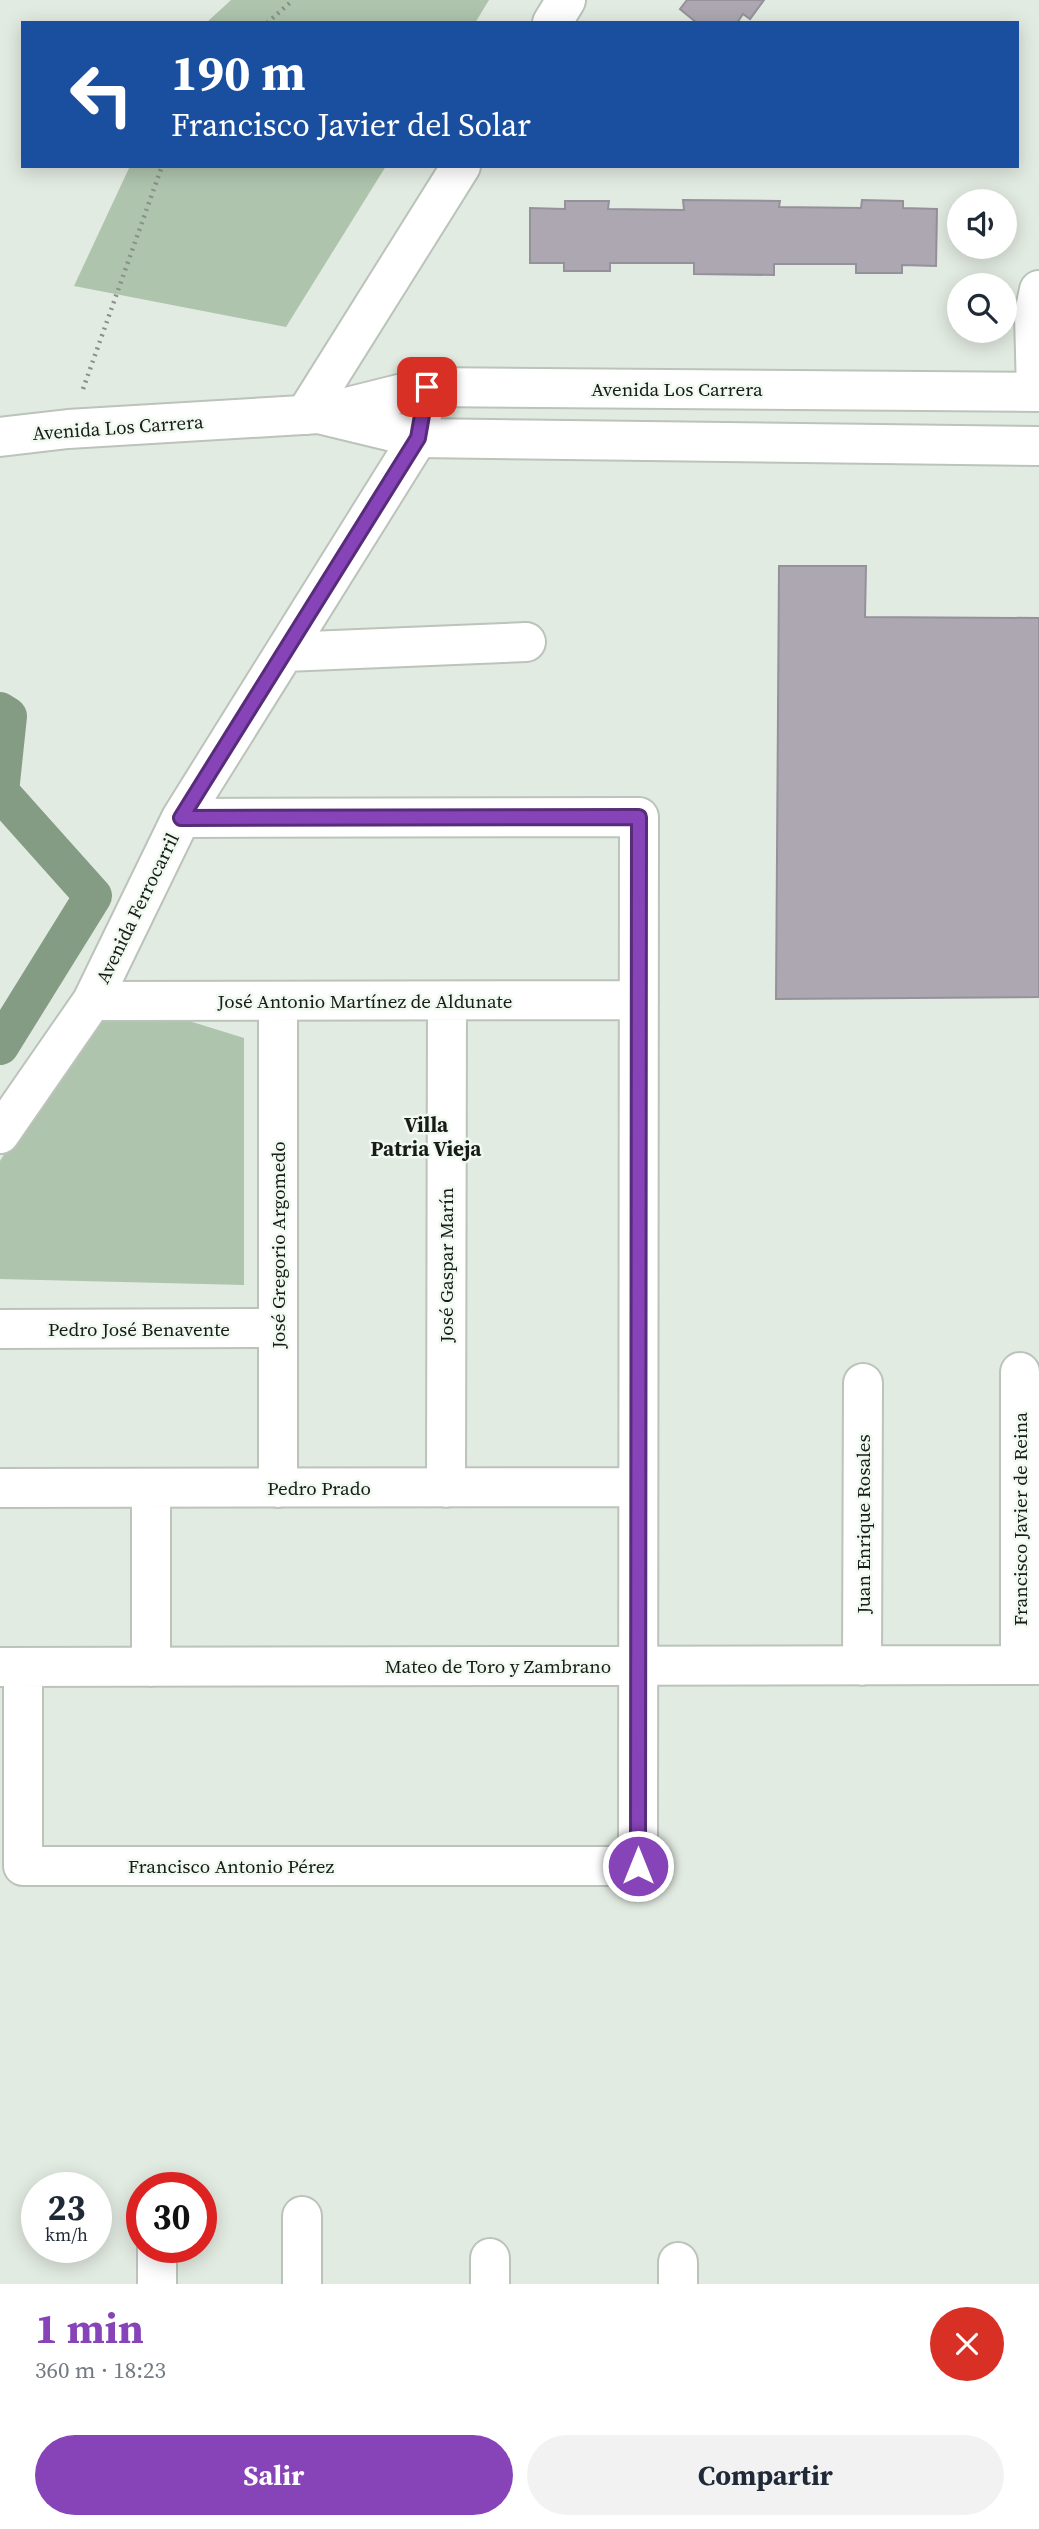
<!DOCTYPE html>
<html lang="es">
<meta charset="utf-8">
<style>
body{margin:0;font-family:"Source Serif 4",serif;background:#f2f2f3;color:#1f2937;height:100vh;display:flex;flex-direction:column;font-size:26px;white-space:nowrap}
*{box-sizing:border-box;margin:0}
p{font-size:23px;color:#747a83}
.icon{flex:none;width:38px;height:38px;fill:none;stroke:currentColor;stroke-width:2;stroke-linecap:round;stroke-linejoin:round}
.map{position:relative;height:2284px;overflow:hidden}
.drawer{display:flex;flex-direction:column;background:#fff;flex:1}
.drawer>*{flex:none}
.guide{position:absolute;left:21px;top:21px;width:998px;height:147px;border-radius:0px;box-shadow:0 4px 18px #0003;background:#1a4fa0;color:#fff;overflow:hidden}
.buttons{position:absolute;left:947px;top:189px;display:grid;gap:14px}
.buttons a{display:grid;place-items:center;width:70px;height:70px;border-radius:50%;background:#fff;box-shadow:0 4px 18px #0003;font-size:35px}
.speed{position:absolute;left:21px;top:2172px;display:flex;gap:14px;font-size:35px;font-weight:700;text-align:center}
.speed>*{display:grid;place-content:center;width:91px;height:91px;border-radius:50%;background:#fff;box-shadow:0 4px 18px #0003;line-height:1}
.speed small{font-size:18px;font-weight:400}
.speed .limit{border:10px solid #d22;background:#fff;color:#111}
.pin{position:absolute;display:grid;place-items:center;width:60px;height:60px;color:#fff;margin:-30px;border-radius:14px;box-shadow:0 4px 10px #0006}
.me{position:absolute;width:77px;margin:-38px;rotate:0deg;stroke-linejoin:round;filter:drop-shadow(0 0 5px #0008)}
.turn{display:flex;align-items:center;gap:24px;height:147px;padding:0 35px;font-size:32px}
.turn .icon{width:91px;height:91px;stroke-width:2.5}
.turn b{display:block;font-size:49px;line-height:60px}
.round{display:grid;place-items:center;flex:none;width:74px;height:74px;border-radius:37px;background:#f2f2f3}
.headline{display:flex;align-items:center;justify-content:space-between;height:119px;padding:0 35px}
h1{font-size:42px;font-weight:700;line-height:52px;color:#8644b8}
.cta{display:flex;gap:14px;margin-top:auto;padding:14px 35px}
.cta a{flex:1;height:80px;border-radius:42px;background:#8644b8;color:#fff;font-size:28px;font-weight:700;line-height:80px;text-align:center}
.cta a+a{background:#f2f2f3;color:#1f2937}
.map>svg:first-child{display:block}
.green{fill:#aec4ad}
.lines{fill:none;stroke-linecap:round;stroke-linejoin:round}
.canal{stroke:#859c84;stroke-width:38}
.building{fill:#aca7b1;stroke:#95919b;stroke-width:2}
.minor-casing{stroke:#bbc3bb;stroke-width:42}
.major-casing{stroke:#bbc3bb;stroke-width:42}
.path{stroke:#899089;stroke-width:4.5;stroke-dasharray:2 5;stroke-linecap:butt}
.minor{stroke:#fff;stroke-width:38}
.major{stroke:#fff;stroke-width:38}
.route-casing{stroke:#572c78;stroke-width:18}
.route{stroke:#8644b8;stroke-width:12}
.labels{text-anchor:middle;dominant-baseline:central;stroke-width:5;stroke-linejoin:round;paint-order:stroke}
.street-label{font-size:19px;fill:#181b18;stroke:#f0f9ef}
.neighbourhood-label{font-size:21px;font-weight:bold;fill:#181b18;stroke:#f0f9ef}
</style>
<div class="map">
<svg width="1039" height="2284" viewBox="0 0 1039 2284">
<rect width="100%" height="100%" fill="#e2ebe2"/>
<path class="green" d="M231 0H489L475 23H206Z
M130 166H386L286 327 74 286Z
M102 994 244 1038V1285L0 1279V1161Z"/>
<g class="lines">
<path class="canal" d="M0 711 8 716 0 792 93 896 0 1046"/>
</g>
<path class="building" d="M687 0H764L750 19 743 14 737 23H697L680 9Z
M683 200 780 201 779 207 861 208 862 200 903 201V208L937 209 936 266 902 265V273H856V264H774V275L694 274V263H610V271H564V263H530V208L565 209V201H609L608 209 684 210Z
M779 566H866L865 617 1039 618V997L776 999Z"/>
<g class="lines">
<defs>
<path id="minor" d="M552 23 566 0
M1036 392 1034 314 1039 290
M305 415 461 166
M285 652 526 642
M92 1001 639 1000
M0 1134 92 1001 181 818 418 438 427 387
M0 1329 278 1328
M0 1488 638 1487
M278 1488V1002
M446 1488 447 1001
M1020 1665V1372
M862 1666 863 1383
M0 1667 1039 1665
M23 1667V1866H638L639 817 181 818
M151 1667V1488
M157 2284V2247
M302 2284V2216
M490 2284V2258
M678 2284V2262"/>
<path id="major" d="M323 415 418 438 1039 446
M0 437 68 429 319 414 427 387 1039 392"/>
</defs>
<use href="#minor" class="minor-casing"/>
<use href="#major" class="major-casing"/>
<path class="path" d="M267 23 293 0
M83 389 162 166"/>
<use href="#minor" class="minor"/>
<use href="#major" class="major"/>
</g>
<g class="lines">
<defs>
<path id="route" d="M427 387 418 438 181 818 639 817 638 1866"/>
</defs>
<use href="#route" class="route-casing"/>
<use href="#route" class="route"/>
</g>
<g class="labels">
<g class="street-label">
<text x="677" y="389">Avenida Los Carrera</text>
<text transform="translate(118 427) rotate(-4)">Avenida Los Carrera</text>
<text transform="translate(137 908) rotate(-64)">Avenida Ferrocarril</text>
<text x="365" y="1001">José Antonio Martínez de Aldunate</text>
<text transform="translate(278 1245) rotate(-90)">José Gregorio Argomedo</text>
<text transform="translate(446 1265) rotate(-90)">José Gaspar Marín</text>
<text x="139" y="1329">Pedro José Benavente</text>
<text x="319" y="1488">Pedro Prado</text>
<text transform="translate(1020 1519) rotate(-90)">Francisco Javier de Reina</text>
<text transform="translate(863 1524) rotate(-90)">Juan Enrique Rosales</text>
<text x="498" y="1666">Mateo de Toro y Zambrano</text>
<text x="231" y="1866">Francisco Antonio Pérez</text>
</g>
<g class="neighbourhood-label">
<text x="426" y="1124">Villa<tspan x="426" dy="24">Patria Vieja</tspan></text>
</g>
</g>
</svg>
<div class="buttons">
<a><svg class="icon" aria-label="sound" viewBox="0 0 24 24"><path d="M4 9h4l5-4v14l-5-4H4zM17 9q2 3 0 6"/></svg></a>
<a><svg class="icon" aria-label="search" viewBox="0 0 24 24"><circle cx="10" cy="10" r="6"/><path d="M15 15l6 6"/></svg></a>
</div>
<div class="speed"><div>23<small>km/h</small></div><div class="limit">30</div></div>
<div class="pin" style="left:427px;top:387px;background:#d93025"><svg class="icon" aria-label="arrive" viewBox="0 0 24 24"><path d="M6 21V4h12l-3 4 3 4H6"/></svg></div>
<svg class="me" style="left:638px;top:1866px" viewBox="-20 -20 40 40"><circle r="17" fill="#8644b8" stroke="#fff" stroke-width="3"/><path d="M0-11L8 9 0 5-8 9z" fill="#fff"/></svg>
<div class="guide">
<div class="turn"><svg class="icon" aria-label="left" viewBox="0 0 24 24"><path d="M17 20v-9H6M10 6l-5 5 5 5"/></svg><div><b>190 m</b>Francisco Javier del Solar</div></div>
</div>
</div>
<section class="drawer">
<div class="headline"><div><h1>1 min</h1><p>360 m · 18:23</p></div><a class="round" style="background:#d93025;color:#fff"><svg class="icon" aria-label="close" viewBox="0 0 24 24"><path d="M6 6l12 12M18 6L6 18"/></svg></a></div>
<div class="cta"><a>Salir</a><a>Compartir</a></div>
</section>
